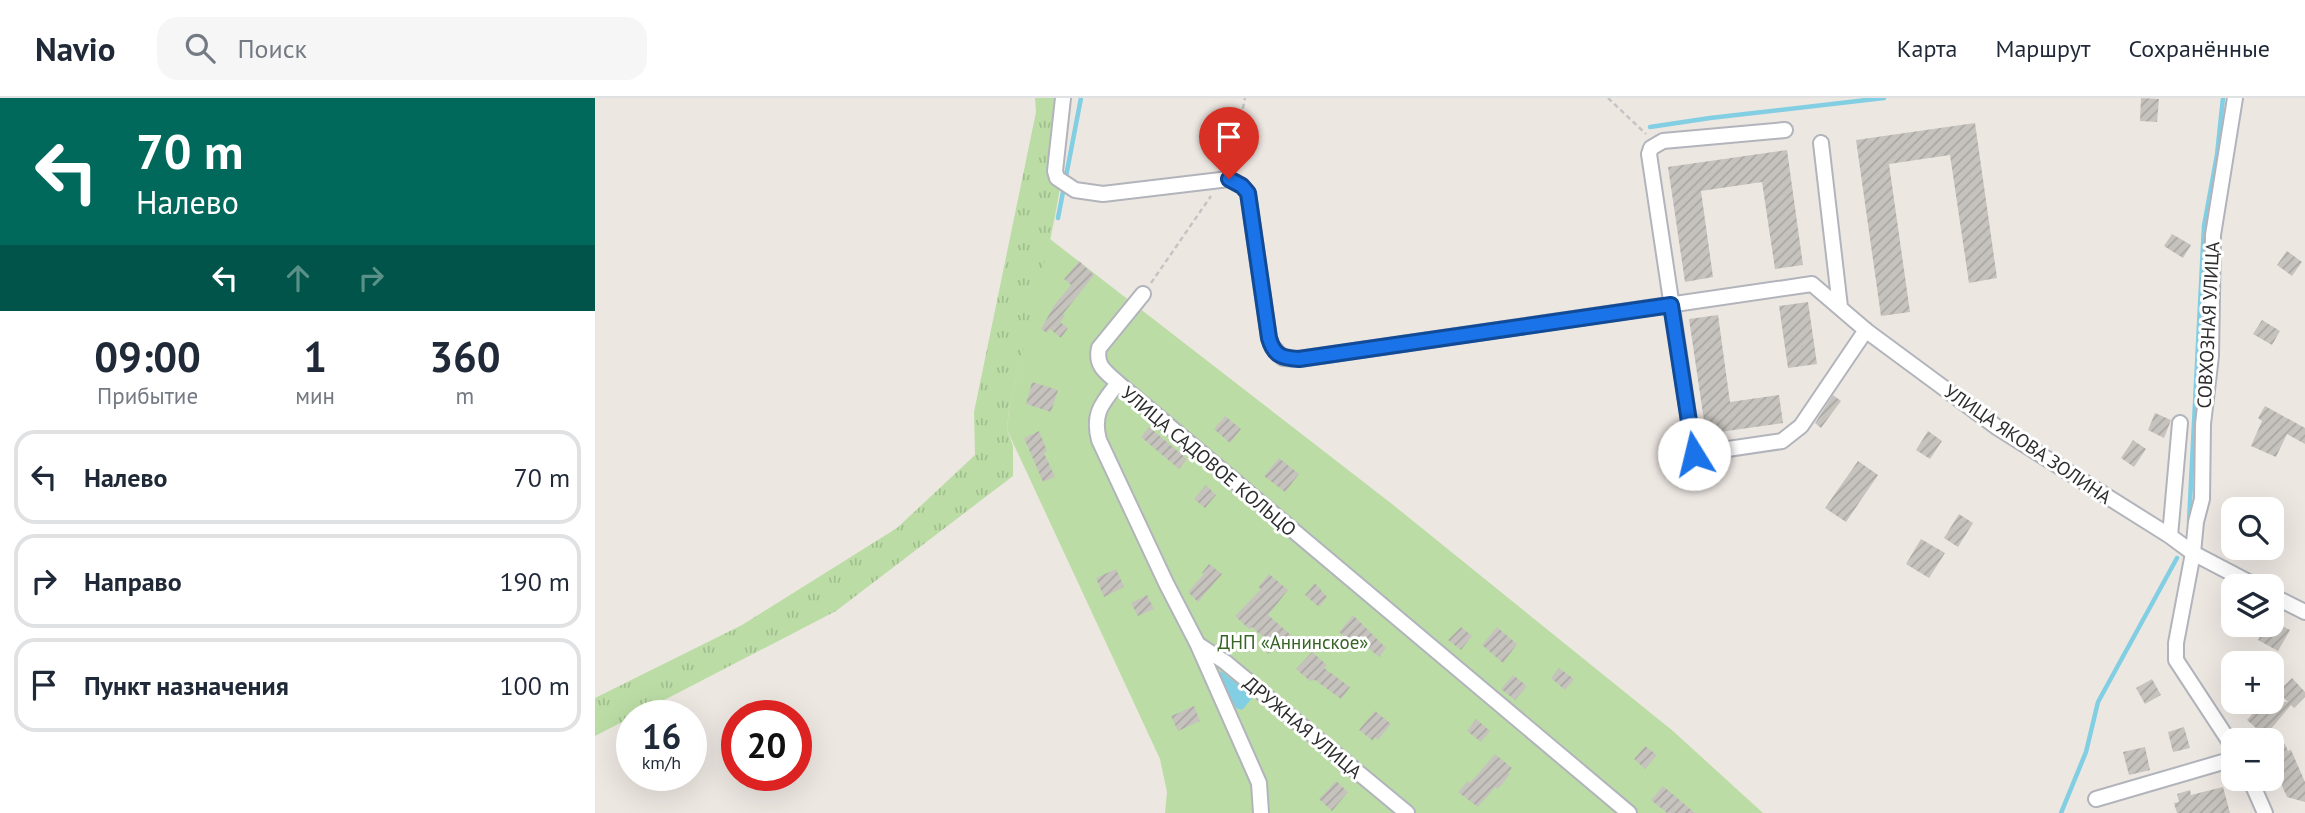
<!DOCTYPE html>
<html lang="ru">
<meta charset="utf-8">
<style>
body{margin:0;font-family:"PT Sans",sans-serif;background:#f6f6f7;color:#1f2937;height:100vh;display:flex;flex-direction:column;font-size:26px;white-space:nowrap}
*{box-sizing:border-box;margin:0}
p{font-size:23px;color:#747a83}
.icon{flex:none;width:38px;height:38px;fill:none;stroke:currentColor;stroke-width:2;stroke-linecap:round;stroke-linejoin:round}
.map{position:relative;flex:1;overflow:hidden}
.drawer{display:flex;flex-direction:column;background:#fff;width:595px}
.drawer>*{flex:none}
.hud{background:#00695c;color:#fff;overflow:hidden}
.controls{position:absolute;left:1626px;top:399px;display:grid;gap:14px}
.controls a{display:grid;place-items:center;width:63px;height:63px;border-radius:14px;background:#fff;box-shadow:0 7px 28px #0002;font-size:35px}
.speed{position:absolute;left:21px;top:602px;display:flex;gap:14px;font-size:35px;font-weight:700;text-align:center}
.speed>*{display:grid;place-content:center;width:91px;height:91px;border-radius:50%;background:#fff;box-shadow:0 7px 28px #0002;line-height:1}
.speed small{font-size:18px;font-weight:400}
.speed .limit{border:10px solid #d22;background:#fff;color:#111}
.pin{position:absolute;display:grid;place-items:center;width:60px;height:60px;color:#fff;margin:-72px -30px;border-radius:50% 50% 50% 0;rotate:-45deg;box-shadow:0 0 7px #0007}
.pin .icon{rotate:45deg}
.me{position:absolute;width:77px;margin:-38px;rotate:351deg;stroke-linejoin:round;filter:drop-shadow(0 0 5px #0008)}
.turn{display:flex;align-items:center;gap:24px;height:147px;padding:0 21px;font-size:32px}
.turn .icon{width:91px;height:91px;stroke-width:2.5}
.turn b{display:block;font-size:49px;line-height:60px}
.lanes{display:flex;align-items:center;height:66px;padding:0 21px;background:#0003;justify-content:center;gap:35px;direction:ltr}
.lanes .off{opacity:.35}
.eta{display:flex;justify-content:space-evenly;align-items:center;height:119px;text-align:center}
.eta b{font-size:42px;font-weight:700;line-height:49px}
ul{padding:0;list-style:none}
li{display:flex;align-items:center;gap:21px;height:94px;margin:0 14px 10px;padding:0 7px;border:4px solid #e0e1e3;border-radius:21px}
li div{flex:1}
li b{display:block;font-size:26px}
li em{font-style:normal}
header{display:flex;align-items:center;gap:42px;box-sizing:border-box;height:98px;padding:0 35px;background:#fff;border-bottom:2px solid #e0e1e3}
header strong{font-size:33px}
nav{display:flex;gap:38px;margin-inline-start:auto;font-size:24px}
.search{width:490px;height:63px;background:#f6f6f7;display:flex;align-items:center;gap:18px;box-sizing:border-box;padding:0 24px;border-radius:21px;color:#747a83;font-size:26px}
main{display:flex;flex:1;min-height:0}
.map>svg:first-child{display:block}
.grass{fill:url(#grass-tufts)}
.garden{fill:#bbdda5}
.water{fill:#82cee2}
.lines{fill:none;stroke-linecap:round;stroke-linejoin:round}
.stream{stroke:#82cee2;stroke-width:4.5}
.building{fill:url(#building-hatch)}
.minor-casing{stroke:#b2b4bc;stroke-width:18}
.path{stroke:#c4c4c4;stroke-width:2.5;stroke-dasharray:5 3.5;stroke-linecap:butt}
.minor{stroke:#fff;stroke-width:14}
.route-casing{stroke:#114b97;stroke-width:18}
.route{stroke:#1a73e8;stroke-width:12}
.labels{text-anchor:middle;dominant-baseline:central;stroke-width:6;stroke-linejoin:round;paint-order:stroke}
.street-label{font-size:19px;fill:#2d2d2d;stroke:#fff}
.park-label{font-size:19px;fill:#356424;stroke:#fff}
</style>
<header>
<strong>Navio</strong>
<div class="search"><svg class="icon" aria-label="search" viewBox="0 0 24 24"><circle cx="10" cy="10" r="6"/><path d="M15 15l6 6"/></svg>Поиск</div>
<nav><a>Карта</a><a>Маршрут</a><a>Сохранённые</a></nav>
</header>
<main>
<section class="drawer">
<div class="hud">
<div class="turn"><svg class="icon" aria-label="left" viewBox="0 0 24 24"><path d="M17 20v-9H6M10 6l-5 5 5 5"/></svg><div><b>70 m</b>Налево</div></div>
<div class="lanes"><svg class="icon" aria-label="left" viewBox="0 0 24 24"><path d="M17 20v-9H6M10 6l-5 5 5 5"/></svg><svg class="icon off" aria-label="ahead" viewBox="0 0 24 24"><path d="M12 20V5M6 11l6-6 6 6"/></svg><svg class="icon off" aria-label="right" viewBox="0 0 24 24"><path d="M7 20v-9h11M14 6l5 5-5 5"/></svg></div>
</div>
<div class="eta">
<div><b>09:00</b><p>Прибытие</p></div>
<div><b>1</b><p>мин</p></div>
<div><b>360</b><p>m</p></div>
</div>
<ul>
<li><svg class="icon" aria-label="left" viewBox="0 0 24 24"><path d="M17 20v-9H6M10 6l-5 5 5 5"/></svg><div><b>Налево</b></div><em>70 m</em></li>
<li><svg class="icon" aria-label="right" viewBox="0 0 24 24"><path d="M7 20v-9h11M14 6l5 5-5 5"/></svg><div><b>Направо</b></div><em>190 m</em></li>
<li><svg class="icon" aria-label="arrive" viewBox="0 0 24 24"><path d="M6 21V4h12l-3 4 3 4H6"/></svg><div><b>Пункт назначения</b></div><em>100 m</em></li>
</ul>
</section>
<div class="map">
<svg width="1710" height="715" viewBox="0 0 1710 715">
<defs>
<pattern id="grass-tufts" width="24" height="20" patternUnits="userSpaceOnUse" patternTransform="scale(1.75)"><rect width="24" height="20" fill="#bbdda5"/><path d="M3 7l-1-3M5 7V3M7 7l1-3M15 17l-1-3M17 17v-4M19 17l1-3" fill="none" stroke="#a1be8e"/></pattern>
<pattern id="building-hatch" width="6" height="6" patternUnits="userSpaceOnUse" patternTransform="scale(1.75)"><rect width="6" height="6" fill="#c6c2bd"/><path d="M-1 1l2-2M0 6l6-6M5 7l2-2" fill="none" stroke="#aaa7a3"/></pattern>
</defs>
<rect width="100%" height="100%" fill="#ede7e2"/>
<path class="grass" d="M440 0H475C470 105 439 209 414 311L412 332 418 348V378L241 513 0 638V600L147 527 302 430 380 357 379 314 441 14Z"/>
<path class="garden" d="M455 141 797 406 1078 633 1168 715H570L572 694 565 661 412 332 414 311Z"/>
<path class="water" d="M626 573 655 596 657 600 647 612 641 610 624 577Z"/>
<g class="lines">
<path class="stream" d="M1055 29 1115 20 1289 0
M463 120 486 0
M1594 424 1609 128 1622 57 1628 0
M1466 715 1491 654 1503 604 1582 460"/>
</g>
<path class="building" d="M1546 0 1564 1 1562 24 1545 23Z
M1380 25 1402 180 1374 185 1355 57 1294 66 1315 214 1286 218 1261 42Z
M1192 52 1208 167 1180 171 1167 84 1106 93 1118 179 1090 184 1073 69Z
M1577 136 1596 147 1588 160 1569 148Z
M1692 153 1707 164 1697 178 1682 167Z
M484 163 499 177 468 216 470 218 465 224 473 230 466 240 455 231 452 235 446 231 460 206 476 187 469 181Z
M1213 204 1222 266 1193 270 1184 208Z
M1123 217 1135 304 1184 297 1188 325 1111 336 1094 221Z
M1667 222 1685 233 1677 247 1658 236Z
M437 284 463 292 456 314 431 306Z
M1238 297 1246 303 1226 330 1220 325Z
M1670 308 1710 330V346L1692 336 1681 359 1656 348 1667 323 1663 320Z
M1560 315 1576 322 1569 340 1553 332Z
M630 318 646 331 635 345 619 331Z
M554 329 592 361 584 371 546 339Z
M444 333 452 353 449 355 460 379 448 384 429 340Z
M1333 333 1347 343 1335 361 1321 352Z
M1538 342 1551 351 1539 369 1526 360Z
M684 360 704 376 690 394 669 378Z
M1263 363 1283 377 1251 424 1230 410Z
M611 387 621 397 610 410 599 401Z
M1364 416 1378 425 1363 449 1349 440Z
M1326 441 1350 455 1334 480 1311 466Z
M614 466 627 476 603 504 593 494 609 476 607 475Z
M521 471 529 489 509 499 501 480Z
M674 476 693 492 673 517 696 537 687 548 672 556 676 546 657 529 654 531 640 518 666 491 663 489Z
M720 485 732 499 724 509 710 497Z
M552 497 559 511 543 518 536 505Z
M758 517 791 550 784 559 761 540 757 545 744 534Z
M1676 522 1695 532 1683 553 1663 542 1671 527H1676Z
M866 529 877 538 866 552 853 542Z
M902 529 922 546 908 565 887 547Z
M717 554 732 567 729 570 755 589 746 601 720 582 715 583 701 571Z
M964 570 979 581 970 592 956 580Z
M918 577 932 588 920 602 906 591Z
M1697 580 1710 594V599L1699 610 1696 607 1670 638 1652 622 1668 604H1693L1683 594Z
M1557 581 1566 597 1550 606 1541 590Z
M599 608 605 623 583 633 576 618Z
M780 613 796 626 783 642 780 639 778 643 764 632Z
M881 621 895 633 886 644 872 633Z
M1589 629 1595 650 1578 654 1573 634Z
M1690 646 1693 653 1696 652 1710 684V704L1692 699 1679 670 1676 671V652Z
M1050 648 1062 657 1050 671 1039 661Z
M1550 649 1555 672 1534 677 1528 654Z
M900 656 917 670 913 675 915 676 903 691 900 689 883 709 863 694 873 683 875 685Z
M741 683 753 694 737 713 724 701Z
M1068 688 1100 715H1072L1056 702Z
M1628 689 1635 715H1582L1579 705 1584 704 1582 696 1595 692 1596 697Z"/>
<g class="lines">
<defs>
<path id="minor" d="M468 0 460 73 462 80 480 92 508 96 634 81 647 88 653 95 674 240 677 248 688 260 704 261 1217 186 1273 234 1403 330 1575 438 1598 455 1661 488
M1190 32 1068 43 1056 50 1054 56 1099 356 1187 343 1206 328 1271 232
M1226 45 1245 209
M548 196 504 250C500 268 511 274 523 285L1034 715
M523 285C507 305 497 316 504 342L571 485 602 545 664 685 666 715
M1575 438 1585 325
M1676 497 1710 514
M604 547 630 564 812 715
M1638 649 1581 562V545L1598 455 1601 424 1607 401 1608 326 1616 258 1618 137 1640 0
M1655 681 1670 715
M1501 701 1638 661"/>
</defs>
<use href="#minor" class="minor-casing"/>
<path class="path" d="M1013 0 1051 36
M632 68 644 29 650 0
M556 185 616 98"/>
<use href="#minor" class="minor"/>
</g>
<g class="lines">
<defs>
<path id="route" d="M634 81 647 88 653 95 674 240C679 258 687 260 704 261L1076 207 1099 356"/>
</defs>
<use href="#route" class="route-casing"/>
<use href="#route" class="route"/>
</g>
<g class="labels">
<g class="street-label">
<text transform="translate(1613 227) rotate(-87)">СОВХОЗНАЯ УЛИЦА</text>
<text transform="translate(1433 346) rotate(34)">УЛИЦА ЯКОВА ЗОЛИНА</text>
<text transform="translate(614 363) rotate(40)">УЛИЦА САДОВОЕ КОЛЬЦО</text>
<text transform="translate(708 629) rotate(40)">ДРУЖНАЯ УЛИЦА</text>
</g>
<g class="park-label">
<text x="698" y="544">ДНП «Аннинское»</text>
</g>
</g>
</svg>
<div class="controls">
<a><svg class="icon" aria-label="search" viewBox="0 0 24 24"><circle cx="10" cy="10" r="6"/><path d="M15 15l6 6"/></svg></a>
<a><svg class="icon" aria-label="layers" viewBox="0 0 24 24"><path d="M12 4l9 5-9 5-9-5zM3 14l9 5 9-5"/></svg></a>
<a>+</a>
<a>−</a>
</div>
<div class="speed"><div>16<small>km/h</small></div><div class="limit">20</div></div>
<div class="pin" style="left:634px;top:81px;background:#d93025"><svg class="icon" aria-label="arrive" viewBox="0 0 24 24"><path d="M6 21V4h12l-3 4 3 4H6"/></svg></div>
<svg class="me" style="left:1099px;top:356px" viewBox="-20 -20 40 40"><circle r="19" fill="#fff"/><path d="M0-13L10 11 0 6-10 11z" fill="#1a73e8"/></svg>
</div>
</main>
